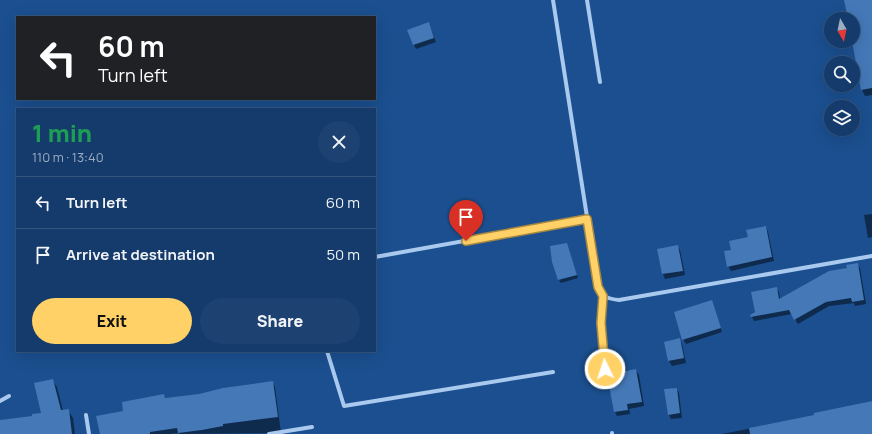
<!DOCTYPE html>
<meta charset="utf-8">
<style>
body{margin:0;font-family:Manrope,sans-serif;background:#1d4271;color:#f1f3f6;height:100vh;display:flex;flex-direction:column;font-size:15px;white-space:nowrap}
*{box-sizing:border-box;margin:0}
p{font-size:13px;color:#9dadc1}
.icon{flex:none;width:22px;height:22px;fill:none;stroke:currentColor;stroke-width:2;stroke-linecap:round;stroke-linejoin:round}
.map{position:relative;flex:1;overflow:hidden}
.drawer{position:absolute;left:16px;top:108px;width:360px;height:244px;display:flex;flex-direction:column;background:#143b6b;border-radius:0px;box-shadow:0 4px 16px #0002,0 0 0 1px #33557e}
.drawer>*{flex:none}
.guide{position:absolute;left:16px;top:16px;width:360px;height:84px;border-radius:0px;box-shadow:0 4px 16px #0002,0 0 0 1px #33557e;background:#202124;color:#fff;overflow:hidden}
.needle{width:26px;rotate:171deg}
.controls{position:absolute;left:824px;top:12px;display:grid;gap:8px}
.controls a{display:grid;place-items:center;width:36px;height:36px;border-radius:50%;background:#143b6b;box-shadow:0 4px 16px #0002,0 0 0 1px #33557e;font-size:20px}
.pin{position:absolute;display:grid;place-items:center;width:34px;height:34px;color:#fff;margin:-41px -17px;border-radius:50% 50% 50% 0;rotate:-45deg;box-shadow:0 0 4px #0007}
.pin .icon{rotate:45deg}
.me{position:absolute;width:44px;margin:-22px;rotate:356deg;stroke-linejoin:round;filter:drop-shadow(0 0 3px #0008)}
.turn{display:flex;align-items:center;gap:14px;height:84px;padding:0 16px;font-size:18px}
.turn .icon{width:52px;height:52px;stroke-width:2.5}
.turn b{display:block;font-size:28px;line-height:34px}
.round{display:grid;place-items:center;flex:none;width:42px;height:42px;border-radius:21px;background:#1d4271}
.head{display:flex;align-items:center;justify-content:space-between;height:68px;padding:0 16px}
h1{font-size:24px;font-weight:800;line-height:30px;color:#1e9e55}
.cta{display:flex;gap:8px;margin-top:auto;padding:8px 16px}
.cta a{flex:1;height:46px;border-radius:24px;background:#ffd166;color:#111;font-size:16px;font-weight:800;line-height:46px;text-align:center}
.cta a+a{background:#1d4271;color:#f1f3f6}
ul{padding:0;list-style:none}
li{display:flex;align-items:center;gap:12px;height:52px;padding:0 16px;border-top:1px solid #33557e}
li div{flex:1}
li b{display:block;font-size:15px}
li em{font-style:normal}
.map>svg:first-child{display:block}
.shadow{fill:#0007}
.building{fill:#4478b7}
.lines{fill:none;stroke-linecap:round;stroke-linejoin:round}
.minor{stroke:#a9c9ee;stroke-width:4}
.route-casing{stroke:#a68842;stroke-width:10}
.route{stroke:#ffd166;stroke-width:7}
</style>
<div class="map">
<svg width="872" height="434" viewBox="0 0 872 434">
<rect width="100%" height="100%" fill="#1b4f8f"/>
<path class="shadow" d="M845 0H872V95L865 96 862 90 853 41V19H849Z
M429 23 436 42 416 49 414 45Z
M872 214V237L868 238 864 215Z
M766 227 768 232 774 261 731 271 728 266 732 251 749 238Z
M677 246 680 250 685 275 665 279 663 274 658 250Z
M568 248 578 278 561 283 559 280Z
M857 264 860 268 866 304 855 306 854 303 829 306 798 324 792 314 754 321 752 317 776 288 779 292 780 299Z
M711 302 722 332 686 344 683 339Z
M679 339 682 344 686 363 672 366 669 361 665 343Z
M636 371 639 375 644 406 629 409 630 414 617 416 615 412 608 375Z
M52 380 57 387 63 411 68 410 73 418 75 434H0V421L34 417 42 414Z
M272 382 275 387 281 433 179 434V433L170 434H101L125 412 164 396 166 398 199 395Z
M677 389 679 393 682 418 671 419 669 415Z
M872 401V434H722L815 416Z"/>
<path class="building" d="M844 0H872V88L861 90 852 41H853V19H848Z
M429 22 434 38 413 45 407 30Z
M766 226 772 257 727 267 724 251 731 250 729 241 748 237 746 230Z
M567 243 577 275 558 280 552 262 550 246Z
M678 245 683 271 662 274 657 249Z
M858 263 864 300 852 302 851 298 826 302 794 320 789 310 751 317 750 315 757 311 755 312 751 292 777 287 779 299 829 271 847 268 846 265Z
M712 300 721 328 682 340 674 312Z
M680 338 684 358 668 361 664 342Z
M636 369 642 402 627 404 628 410 614 412 607 375Z
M53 379 61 410 69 409 72 434H0V420L32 416V414L41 413 34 383Z
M273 381 278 417 223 424V426L202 430 178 433 177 428 150 432V434H100L96 416 123 411 122 402 164 394 165 398 199 394 223 388Z
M677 388 680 413 668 415 664 389Z
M872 401V434H750L749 428 814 415V413Z"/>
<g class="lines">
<path class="minor" d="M553 0 598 287C603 297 608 299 619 300L872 256
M587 0 600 82
M375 257 587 219
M603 296 601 323 605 369
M327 351 344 406 553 372
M0 401 9 396
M86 415 89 434
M612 433V434
M269 434 312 427"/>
</g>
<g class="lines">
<defs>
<path id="route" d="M466 241 587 219 598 287 603 296 601 323 605 369"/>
</defs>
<use href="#route" class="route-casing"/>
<use href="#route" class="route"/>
</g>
</svg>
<div class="controls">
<a><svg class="needle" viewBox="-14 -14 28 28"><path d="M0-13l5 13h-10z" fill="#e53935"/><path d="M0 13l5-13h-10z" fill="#9dadc1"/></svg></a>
<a><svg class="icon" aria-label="search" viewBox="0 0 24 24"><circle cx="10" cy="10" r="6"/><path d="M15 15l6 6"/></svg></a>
<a><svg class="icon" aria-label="layers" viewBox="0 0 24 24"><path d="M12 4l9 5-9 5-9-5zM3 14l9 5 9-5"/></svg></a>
</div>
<div class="pin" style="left:466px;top:241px;background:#d93025"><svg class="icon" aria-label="arrive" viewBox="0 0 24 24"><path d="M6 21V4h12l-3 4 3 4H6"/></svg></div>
<svg class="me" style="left:605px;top:369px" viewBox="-20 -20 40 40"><circle r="17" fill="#ffd166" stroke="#fff" stroke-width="3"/><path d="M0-11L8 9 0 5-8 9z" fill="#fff"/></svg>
<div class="guide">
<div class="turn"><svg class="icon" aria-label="left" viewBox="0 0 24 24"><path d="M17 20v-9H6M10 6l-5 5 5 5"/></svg><div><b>60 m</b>Turn left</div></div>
</div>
<section class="drawer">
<div class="head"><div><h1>1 min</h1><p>110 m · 13:40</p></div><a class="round"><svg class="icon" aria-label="close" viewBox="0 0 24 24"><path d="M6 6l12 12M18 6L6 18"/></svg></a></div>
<ul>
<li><svg class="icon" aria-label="left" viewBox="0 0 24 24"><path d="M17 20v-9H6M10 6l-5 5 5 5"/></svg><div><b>Turn left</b></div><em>60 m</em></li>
<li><svg class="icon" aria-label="arrive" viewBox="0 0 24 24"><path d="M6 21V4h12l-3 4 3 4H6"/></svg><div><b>Arrive at destination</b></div><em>50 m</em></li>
</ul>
<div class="cta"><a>Exit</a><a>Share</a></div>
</section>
</div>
